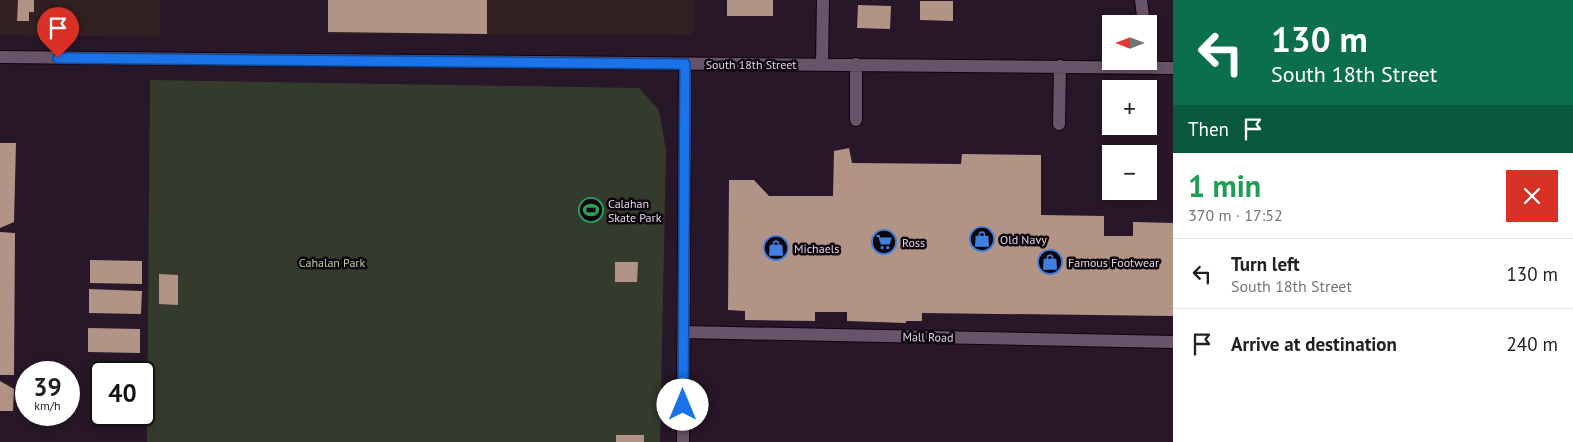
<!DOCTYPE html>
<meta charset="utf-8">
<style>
body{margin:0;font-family:"PT Sans",sans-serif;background:#f2f2f2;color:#202124;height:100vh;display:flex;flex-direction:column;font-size:19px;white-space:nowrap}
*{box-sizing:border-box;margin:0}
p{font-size:16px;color:#757577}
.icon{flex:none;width:28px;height:28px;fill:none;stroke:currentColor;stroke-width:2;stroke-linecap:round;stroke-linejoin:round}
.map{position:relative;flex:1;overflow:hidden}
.details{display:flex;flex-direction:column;background:#fff;width:400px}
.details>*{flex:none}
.guide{background:#0b6e4f;color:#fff;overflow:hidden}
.needle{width:32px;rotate:270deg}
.tools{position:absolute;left:1102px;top:15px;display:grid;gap:10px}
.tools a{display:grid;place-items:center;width:55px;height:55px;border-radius:0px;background:#fff;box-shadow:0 2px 8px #0003;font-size:25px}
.speed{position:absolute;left:15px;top:361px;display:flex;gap:10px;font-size:25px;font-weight:700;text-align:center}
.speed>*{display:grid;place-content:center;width:65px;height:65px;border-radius:50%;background:#fff;box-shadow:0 2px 8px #0003;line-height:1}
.speed small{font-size:12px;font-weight:400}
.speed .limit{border:2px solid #111;border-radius:8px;background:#fff;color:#111}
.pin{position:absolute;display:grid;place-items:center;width:42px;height:42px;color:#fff;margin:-51px -21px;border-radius:50% 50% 50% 0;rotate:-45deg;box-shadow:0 0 5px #0007}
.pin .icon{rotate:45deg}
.me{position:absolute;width:55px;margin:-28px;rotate:0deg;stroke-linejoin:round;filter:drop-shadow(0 0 4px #0008)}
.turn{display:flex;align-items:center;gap:18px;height:105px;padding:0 15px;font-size:22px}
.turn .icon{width:65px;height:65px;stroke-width:2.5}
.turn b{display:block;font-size:35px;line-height:42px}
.then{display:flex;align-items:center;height:48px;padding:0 15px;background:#0003;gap:10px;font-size:19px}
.round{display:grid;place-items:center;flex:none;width:52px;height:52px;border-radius:0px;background:#f2f2f2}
.headline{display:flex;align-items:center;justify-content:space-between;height:85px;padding:0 15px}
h1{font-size:30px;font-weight:700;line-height:38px;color:#1e9e55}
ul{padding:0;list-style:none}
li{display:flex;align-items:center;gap:15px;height:70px;padding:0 15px;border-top:1px solid #e0e0e0}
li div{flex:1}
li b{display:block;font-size:19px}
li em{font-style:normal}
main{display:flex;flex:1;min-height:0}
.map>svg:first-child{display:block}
.industrial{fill:#321f21}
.green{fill:#343b2d}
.building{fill:#b29487}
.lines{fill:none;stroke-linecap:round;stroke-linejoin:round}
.minor-casing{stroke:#100311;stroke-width:14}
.minor{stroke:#695369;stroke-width:12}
.route-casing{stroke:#114b97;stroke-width:12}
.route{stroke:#1a73e8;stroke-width:9}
.labels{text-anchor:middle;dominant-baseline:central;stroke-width:5;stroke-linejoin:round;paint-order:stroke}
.street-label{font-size:12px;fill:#e1d4e1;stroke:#0c050c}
.poi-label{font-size:12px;fill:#e1d4e1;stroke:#0c050c;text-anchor:start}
.park-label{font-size:12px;fill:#b6d0a0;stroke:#0c050c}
</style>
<main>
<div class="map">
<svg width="1173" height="442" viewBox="0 0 1173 442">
<rect width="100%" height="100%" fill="#281629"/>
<path class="industrial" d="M0 0H160V37L0 35Z
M328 0H695L694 35 328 34Z"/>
<path class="green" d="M150 80 639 88 659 110 666 151 660 442H147Z"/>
<path class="building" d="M18 0H34V12H29V21H17Z
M328 0H487V34L328 32Z
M727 0H773V16H727Z
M920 1H953V21L920 20Z
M858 5 891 6 890 29 857 28Z
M0 143H16L14 222 0 228Z
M849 148 852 163 961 164 962 154 1041 155V215L1104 216V236H1133V222L1173 223V316L922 313V321H906V323L847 321V312H815V321L745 320V311L728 310 729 180H754L769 196H833L834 151Z
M0 232 15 233 14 375H0Z
M90 260 142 261V284L90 283Z
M615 262H638L637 282H615Z
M159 274 178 275V305L159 304Z
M89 289 142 291 141 314 89 313Z
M88 328 140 329V353L88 352Z
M0 381 14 389 13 411H0Z
M616 435H644V442H616Z"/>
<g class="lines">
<defs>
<path id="minor" d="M1141 0 1144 24
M0 57 1173 68
M822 64 823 0
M856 64V120
M1059 124 1060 66
M684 332 1173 342
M683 442 685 64"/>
</defs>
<use href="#minor" class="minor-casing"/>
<use href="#minor" class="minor"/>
</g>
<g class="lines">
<defs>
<path id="route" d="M58 58 685 64 683 405"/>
</defs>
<use href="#route" class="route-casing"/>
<use href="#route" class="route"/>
</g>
<defs>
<symbol id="stadium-ring" viewBox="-11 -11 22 22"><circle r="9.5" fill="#0c050c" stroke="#2e9e5b" stroke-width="1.5"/><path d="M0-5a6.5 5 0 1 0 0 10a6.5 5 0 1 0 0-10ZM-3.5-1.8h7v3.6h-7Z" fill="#2e9e5b"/></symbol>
<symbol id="shop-ring" viewBox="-11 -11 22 22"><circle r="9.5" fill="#0c050c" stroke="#3f7fe0" stroke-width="1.5"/><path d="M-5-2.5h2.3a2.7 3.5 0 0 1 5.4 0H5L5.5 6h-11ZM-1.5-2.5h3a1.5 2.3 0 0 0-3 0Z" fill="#3f7fe0"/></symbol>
<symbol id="supermarket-ring" viewBox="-11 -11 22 22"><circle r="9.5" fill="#0c050c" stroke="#3f7fe0" stroke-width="1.5"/><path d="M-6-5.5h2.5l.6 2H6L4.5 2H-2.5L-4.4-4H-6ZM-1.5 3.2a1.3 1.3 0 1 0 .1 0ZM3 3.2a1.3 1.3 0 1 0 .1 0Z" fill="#3f7fe0"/></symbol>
</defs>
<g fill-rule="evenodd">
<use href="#stadium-ring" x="577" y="196" width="28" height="28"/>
<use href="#shop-ring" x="968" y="225" width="28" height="28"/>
<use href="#supermarket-ring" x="870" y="228" width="28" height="28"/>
<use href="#shop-ring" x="762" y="234" width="28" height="28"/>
<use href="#shop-ring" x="1036" y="248" width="28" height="28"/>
</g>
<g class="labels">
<g class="street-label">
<text x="751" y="64">South 18th Street</text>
<text transform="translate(928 337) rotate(1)">Mall Road</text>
</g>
<g class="poi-label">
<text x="608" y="203">Calahan<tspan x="608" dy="14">Skate Park</tspan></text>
<text x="1000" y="239">Old Navy</text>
<text x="902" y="242">Ross</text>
<text x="794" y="248">Michaels</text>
<text x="1068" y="262">Famous Footwear</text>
</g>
<g class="park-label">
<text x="332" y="262">Cahalan Park</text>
</g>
</g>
</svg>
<div class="tools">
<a><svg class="needle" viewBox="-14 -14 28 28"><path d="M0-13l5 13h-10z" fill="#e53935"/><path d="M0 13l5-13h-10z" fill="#757577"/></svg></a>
<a>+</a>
<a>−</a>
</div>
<div class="speed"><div>39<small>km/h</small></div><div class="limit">40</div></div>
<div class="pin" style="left:58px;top:58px;background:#d93025"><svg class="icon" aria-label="arrive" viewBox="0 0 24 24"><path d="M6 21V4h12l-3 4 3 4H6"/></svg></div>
<svg class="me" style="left:683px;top:405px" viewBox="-20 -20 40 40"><circle r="19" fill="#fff"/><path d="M0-13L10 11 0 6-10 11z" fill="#1a73e8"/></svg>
</div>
<section class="details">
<div class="guide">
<div class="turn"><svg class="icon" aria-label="left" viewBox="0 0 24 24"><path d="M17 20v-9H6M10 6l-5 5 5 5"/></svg><div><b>130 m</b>South 18th Street</div></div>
<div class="then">Then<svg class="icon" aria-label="arrive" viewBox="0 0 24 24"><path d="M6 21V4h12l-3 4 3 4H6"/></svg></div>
</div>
<div class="headline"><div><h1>1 min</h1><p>370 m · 17:52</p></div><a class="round" style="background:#d93025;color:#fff"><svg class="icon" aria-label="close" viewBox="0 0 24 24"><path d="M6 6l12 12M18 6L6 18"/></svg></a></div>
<ul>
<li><svg class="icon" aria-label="left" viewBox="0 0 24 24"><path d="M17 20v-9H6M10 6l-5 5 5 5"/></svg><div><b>Turn left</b><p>South 18th Street</p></div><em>130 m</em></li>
<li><svg class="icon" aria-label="arrive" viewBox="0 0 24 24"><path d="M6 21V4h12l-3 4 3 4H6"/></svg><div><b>Arrive at destination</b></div><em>240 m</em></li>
</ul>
</section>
</main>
